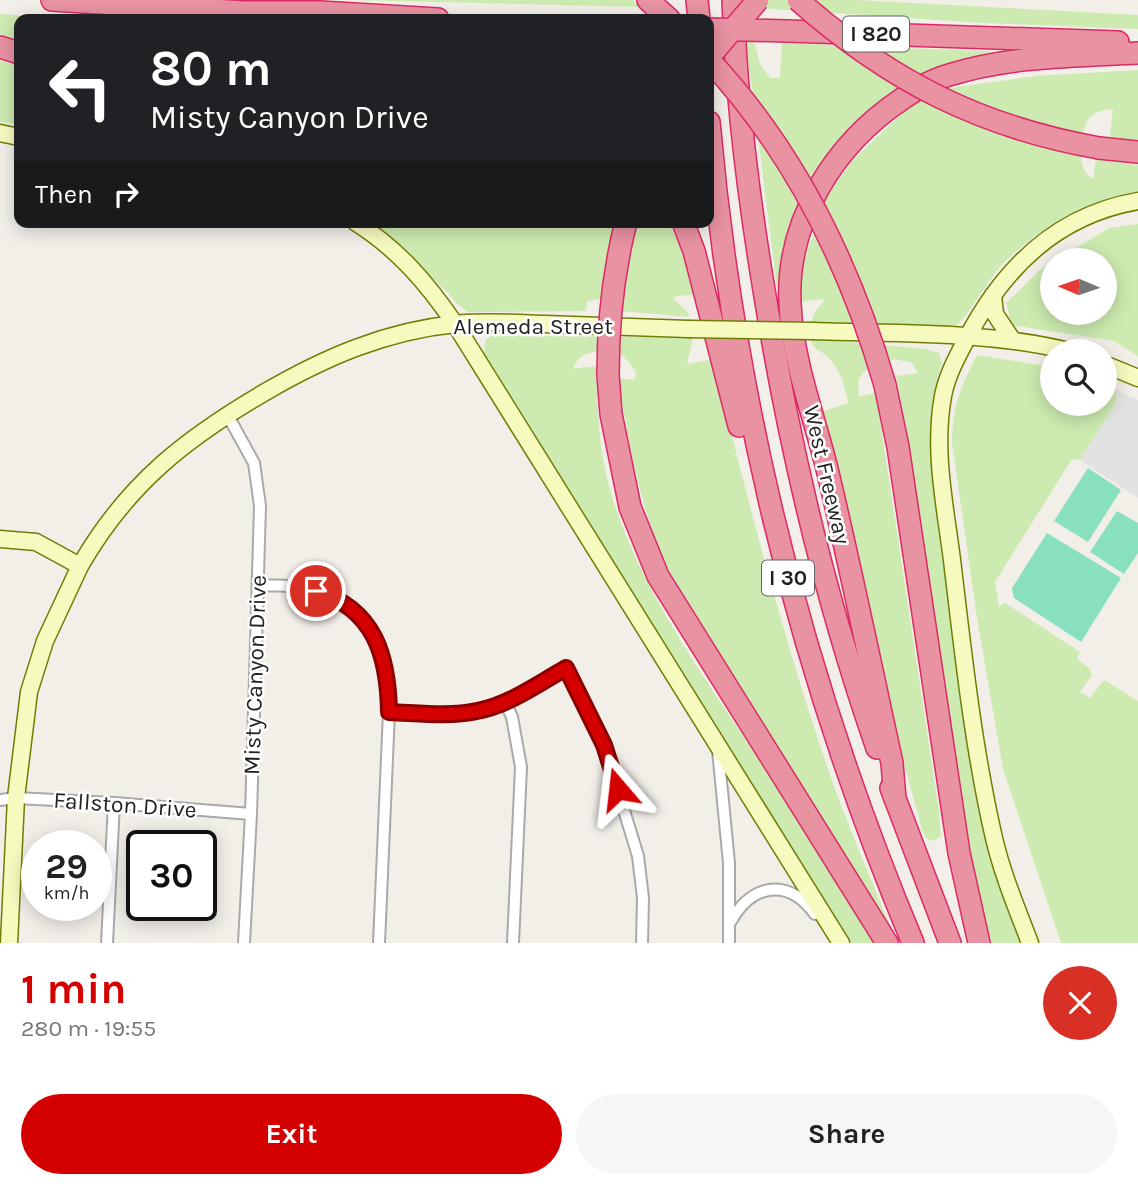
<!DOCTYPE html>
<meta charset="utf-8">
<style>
body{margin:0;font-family:Karla,sans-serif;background:#f6f6f6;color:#222;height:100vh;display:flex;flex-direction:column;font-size:26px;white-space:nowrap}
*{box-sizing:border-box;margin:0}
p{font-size:23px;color:#767676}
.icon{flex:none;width:38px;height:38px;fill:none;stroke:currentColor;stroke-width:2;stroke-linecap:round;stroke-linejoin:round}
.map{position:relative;height:943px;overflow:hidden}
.panel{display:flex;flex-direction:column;background:#fff;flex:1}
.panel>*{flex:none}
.top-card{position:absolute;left:14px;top:14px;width:700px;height:214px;border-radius:14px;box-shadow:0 4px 18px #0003;background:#202124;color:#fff;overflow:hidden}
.needle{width:46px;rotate:272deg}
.buttons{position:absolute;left:1040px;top:248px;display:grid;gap:14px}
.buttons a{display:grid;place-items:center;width:77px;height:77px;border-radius:50%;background:#fff;box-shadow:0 4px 18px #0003;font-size:35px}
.speed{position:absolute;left:21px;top:830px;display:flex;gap:14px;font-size:35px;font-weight:700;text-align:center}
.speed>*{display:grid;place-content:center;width:91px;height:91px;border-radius:50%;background:#fff;box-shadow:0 4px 18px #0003;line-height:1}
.speed small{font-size:18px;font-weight:400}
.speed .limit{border:4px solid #111;border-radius:10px;background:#fff;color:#111}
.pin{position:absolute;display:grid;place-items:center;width:60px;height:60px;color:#fff;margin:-30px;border:4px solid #fff;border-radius:50%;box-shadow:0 2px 7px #0007}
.me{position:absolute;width:77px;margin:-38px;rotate:343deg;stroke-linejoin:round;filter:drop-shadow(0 0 5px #0008)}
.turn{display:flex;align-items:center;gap:24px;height:147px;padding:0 21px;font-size:32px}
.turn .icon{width:91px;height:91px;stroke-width:2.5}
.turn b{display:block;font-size:49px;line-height:60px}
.then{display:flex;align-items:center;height:66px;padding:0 21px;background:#0003;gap:14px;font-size:26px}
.round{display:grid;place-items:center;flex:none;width:74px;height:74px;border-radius:37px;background:#f6f6f6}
.summary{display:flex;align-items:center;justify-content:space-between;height:119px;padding:0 21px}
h1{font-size:42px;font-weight:700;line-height:52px;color:#d40000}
.button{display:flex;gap:14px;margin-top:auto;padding:14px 21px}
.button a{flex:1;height:80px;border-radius:42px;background:#d40000;color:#fff;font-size:28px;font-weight:700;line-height:80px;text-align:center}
.button a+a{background:#f6f6f6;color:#222}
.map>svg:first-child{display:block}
.grass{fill:#cdebb0}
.pitch{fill:#88e0be}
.parking{fill:#e2e2e2}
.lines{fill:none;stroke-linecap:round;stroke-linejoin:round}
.street-casing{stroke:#a9a9a9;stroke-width:14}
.secondary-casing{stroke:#707d05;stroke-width:19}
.highway-casing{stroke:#dc2a67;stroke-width:24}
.street{stroke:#fff;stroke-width:10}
.secondary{stroke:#f7fabf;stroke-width:16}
.highway{stroke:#e892a2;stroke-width:21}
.secondary-bridge-casing{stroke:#707d05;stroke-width:19;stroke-linecap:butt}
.highway-bridge-casing{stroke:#dc2a67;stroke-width:24;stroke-linecap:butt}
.secondary-bridge{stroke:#f7fabf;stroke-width:16}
.highway-bridge{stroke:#e892a2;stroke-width:21}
.route-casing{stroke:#8a0000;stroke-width:18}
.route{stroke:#d40000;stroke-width:12}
.labels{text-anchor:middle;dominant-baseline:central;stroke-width:5;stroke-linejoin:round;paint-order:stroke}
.shield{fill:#fff;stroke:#646464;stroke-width:2}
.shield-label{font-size:21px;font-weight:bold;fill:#222}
.street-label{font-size:23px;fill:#222;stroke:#fff}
</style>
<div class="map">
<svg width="1138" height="943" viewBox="0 0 1138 943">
<rect width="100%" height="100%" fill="#f2efe9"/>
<path class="grass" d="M352 0H633L640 7Z
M744 0H856L1138 15V29L983 23 743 7Z
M0 14 63 19H19V40L0 34Z
M746 41H754L760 64 770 78H780L782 43 1032 53 937 70 889 95 847 132 782 267 780 312Z
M0 60 19 67V125L0 122Z
M1138 70V142L1110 137 1113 109C1106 110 1097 111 1091 116 1079 128 1075 171 1093 179L1096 159 1138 165V193C1086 202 1037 228 1001 266 989 278 965 322 955 326 952 328 948 327 944 328L811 322 815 312 825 299 796 302 801 268 827 197 852 161 908 108 950 88 1035 76Z
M371 222H668L679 244 696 294 672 297 688 313 689 317 619 311 624 296 587 301 586 311 468 312 456 303 448 293Z
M1138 224V356L1114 341 1012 325 1006 303 1040 270 1052 263V313H1104V261H1055L1109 228Z
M492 336 693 337 687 364 713 359C746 495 781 630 826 763 846 823 872 881 896 940L663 561C640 501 627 441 619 378L635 380 636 372C632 367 627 358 621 356 603 348 580 349 573 369L596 366C597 408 599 453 611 493 639 586 696 665 749 745 792 811 833 877 875 943H849L483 356 486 339Z
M813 339 926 349 939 353 942 364 936 382 931 426 930 450 936 504 961 672 1024 943H990C977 895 970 845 962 797 938 657 923 515 896 376L918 373 912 363 895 359 864 371 858 381 859 397 876 393 939 811 941 836 934 841 926 838 922 830 879 671 822 412 848 403C845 385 840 369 827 356 821 351 814 350 811 341Z
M977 355 1052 367V404H1104V384L1117 392 1116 403 1080 460 1072 459 995 582 999 607 1005 603 1080 652 1077 659 1089 668 1092 675 1080 692 1090 698 1104 680 1138 701V943H1061L1003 769 977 618 952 443C953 404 960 389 977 355Z"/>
<path class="pitch" d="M1088 468 1121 490 1088 542 1054 521Z
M1117 511 1138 523V553L1124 574 1090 552Z
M1047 533 1121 578 1081 642 1014 598 1012 588Z"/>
<path class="parking" d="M1114 389 1138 400V498L1080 460 1116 403 1117 397Z"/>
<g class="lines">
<defs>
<path id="street" d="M227 414 254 463 260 506 251 814 244 943
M258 585C272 586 288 585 302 587 369 597 388 652 389 712L379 943
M505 702 512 717 521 767 513 943
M389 712C418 713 449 717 477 711 509 705 538 684 566 668L604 745 638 856 643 898 642 943
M718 750 729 863V943
M0 800 16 798 114 803 251 814
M731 921C752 884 788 877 815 914
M107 943 114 803"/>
<path id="secondary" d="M0 133 19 137
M355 222C398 249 427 283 455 324L841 943
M993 295 995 314 1013 341
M814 331C900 334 989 331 1073 352
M1104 364 1138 378
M0 539 36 542 80 566C127 484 186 438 267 391 326 357 386 331 455 324 484 321 515 323 545 324 592 326 640 327 688 329
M9 943 16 798 29 692 45 641 80 566
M1030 943C1017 909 1002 873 994 838 973 747 963 652 952 560 945 505 933 451 943 396 947 375 957 357 967 338 1004 267 1057 215 1138 201"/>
<path id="highway" d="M52 0 244 12H320L438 19
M648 0 669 19
M697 0 699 19
M733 0C736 98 748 194 764 290 789 446 825 599 877 748
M787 31 1118 42
M0 47 19 53
M709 122C734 405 803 681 913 943
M1099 148 1138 152
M683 222 694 251 739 426
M608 375 611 414 630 507 658 576 887 943
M885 385 898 447 959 853 979 943
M891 788 950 943
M895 799 892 763C871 667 851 570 828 473 815 418 792 361 790 303 786 220 835 144 902 99 917 89 931 80 949 75 1009 56 1075 56 1138 53"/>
</defs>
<use href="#street" class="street-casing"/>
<use href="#secondary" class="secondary-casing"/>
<use href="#highway" class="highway-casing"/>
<use href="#street" class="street"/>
<use href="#secondary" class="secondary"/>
<use href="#highway" class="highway"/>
<defs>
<path id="secondary-bridge" d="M688 329 814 331"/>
<path id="highway-bridge" d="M798 0C888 80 980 127 1099 148
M709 29 787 31
M709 57 758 0
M709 60C795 152 850 265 885 385
M608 375C608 323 613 273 626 222"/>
</defs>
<use href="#secondary-bridge" class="secondary-bridge-casing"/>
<use href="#highway-bridge" class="highway-bridge-casing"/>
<use href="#secondary-bridge" class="secondary-bridge"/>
<use href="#highway-bridge" class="highway-bridge"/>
</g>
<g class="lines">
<defs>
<path id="route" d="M316 591C375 609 388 656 389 712 418 713 449 717 477 711 509 705 538 684 566 668L604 745 618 789"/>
</defs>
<use href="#route" class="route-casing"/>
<use href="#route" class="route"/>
</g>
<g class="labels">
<g class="shield">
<rect x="843" y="16.5" width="66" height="35" rx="5"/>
<rect x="762" y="560.5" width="52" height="35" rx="5"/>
</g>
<g class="shield-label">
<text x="876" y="34">I 820</text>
<text x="788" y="578">I 30</text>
</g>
<g class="street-label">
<text x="533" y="326">Alemeda Street</text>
<text transform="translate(827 475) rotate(77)">West Freeway</text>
<text transform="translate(255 675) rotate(-88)">Misty Canyon Drive</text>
<text transform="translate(125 805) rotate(4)">Fallston Drive</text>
</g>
</g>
</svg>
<div class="buttons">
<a><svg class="needle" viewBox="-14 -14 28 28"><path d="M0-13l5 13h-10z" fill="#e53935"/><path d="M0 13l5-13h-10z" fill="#767676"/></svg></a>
<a><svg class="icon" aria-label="search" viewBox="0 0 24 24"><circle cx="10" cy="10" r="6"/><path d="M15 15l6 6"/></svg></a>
</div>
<div class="speed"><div>29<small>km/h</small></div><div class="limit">30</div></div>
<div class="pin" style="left:316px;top:591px;background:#d93025"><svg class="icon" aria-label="arrive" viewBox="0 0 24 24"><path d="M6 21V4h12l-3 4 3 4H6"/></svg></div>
<svg class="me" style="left:618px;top:789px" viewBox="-20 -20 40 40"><path d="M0-17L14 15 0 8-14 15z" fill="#d40000" stroke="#fff" stroke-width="4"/></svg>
<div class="top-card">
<div class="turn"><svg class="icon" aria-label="left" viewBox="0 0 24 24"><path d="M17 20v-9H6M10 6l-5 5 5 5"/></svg><div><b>80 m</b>Misty Canyon Drive</div></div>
<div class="then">Then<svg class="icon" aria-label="right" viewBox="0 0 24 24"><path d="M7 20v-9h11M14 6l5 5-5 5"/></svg></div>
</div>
</div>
<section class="panel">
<div class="summary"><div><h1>1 min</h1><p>280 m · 19:55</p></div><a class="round" style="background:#d93025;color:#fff"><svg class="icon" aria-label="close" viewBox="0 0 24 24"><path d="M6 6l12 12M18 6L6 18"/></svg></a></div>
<div class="button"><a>Exit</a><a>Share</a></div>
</section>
